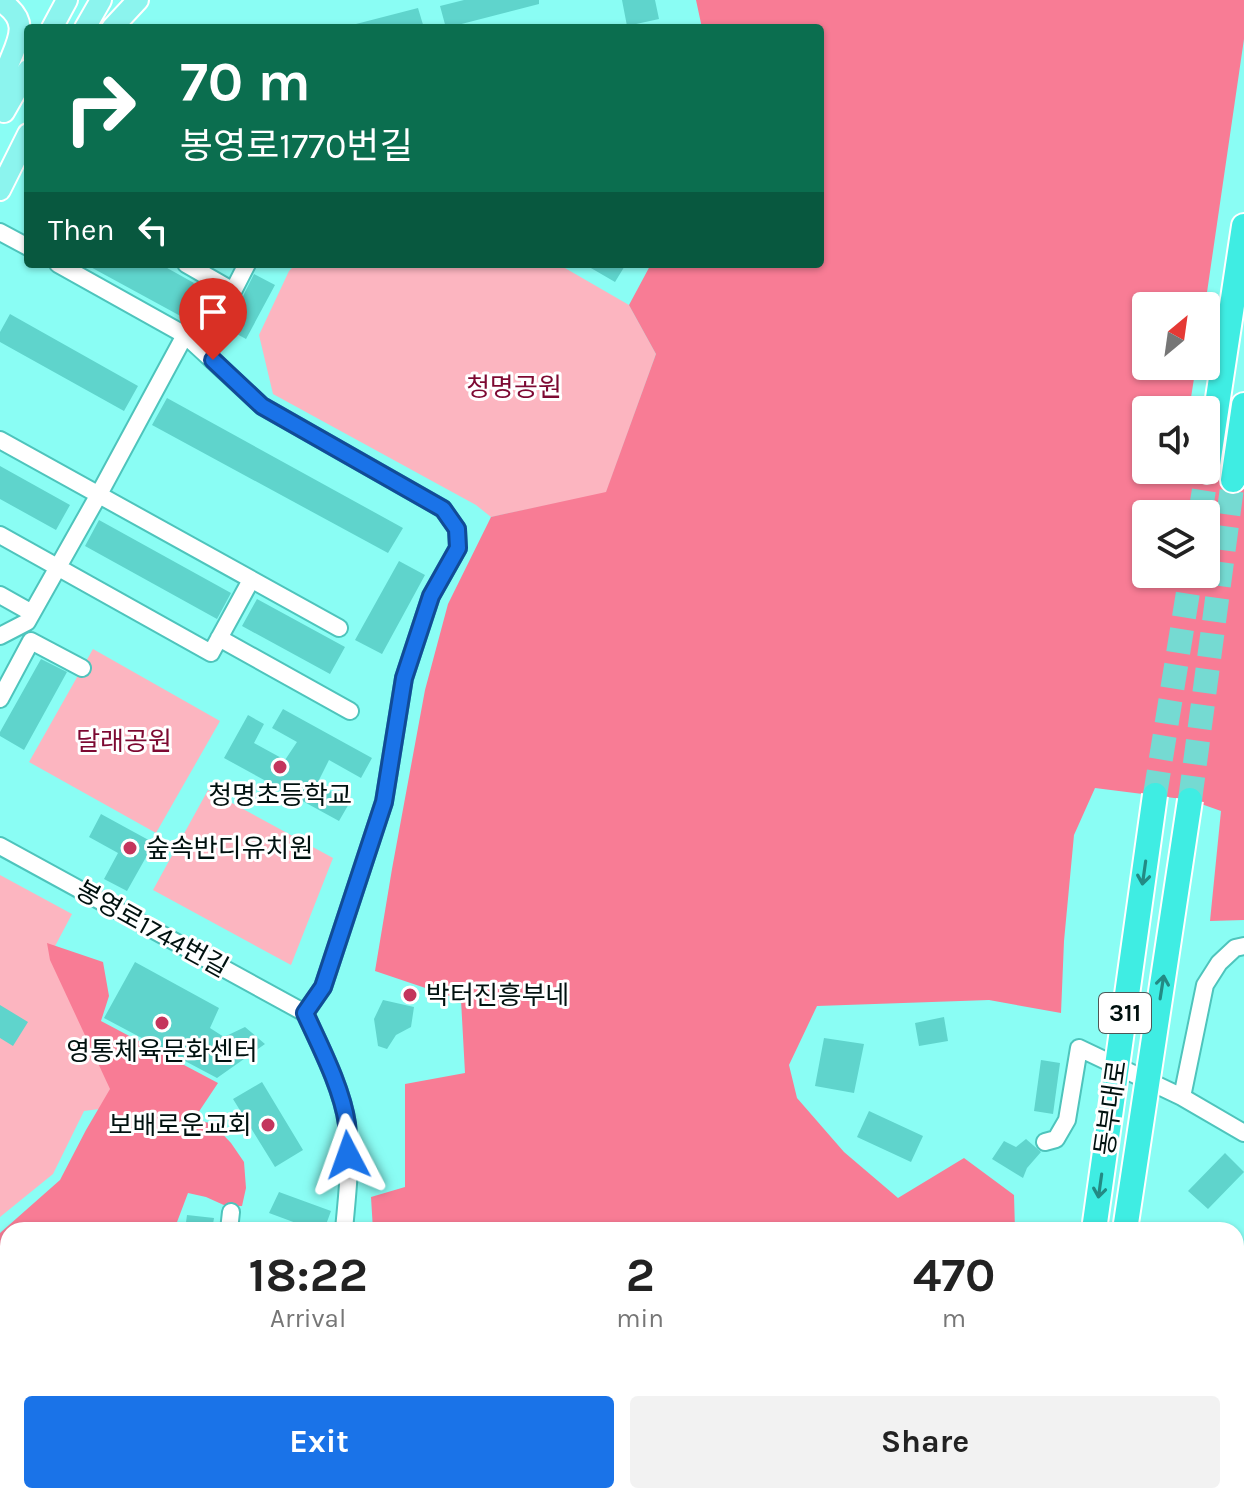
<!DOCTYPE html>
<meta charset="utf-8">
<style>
body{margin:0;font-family:Karla,"Noto Sans KR",sans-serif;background:#f2f2f2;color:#222;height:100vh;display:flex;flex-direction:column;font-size:30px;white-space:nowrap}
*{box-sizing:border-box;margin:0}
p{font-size:26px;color:#767676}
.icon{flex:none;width:44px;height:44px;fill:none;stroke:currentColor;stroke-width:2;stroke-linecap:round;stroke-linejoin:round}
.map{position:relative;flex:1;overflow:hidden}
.side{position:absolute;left:0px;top:1222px;width:1244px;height:282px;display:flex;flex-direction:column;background:#fff;border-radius:24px 24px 0 0;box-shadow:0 2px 6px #0004}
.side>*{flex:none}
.top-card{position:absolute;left:24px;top:24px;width:800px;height:244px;border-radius:8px;box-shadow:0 2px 6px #0004;background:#0b6e4f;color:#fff;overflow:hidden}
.needle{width:52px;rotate:29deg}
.tools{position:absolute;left:1132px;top:292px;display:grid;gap:16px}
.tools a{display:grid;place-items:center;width:88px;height:88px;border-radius:8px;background:#fff;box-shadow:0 2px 6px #0004;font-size:40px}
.pin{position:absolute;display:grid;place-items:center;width:68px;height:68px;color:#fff;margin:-82px -34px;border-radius:50% 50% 50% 0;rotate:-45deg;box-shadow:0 0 8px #0007}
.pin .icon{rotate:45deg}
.me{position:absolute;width:88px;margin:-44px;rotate:356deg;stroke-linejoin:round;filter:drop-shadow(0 0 6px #0008)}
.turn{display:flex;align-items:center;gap:28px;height:168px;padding:0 24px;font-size:36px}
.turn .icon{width:104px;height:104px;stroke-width:2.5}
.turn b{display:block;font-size:56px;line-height:68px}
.then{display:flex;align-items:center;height:76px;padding:0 24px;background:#0003;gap:16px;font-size:30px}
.eta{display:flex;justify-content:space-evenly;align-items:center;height:136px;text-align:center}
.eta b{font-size:48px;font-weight:700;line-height:56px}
.cta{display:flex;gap:16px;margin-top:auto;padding:16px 24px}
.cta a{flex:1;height:92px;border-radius:8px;background:#1a73e8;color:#fff;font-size:32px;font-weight:700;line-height:92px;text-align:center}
.cta a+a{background:#f2f2f2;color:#222}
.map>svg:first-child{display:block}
.green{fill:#fcb5c0}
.forest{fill:#f87c95;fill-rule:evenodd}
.building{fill:#5fd4cc}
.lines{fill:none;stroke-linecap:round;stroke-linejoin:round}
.highway-tunnel{stroke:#75dad2;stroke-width:24;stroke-dasharray:24 12;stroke-linecap:butt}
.minor-casing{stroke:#4ec4bc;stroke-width:20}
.major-casing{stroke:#fff;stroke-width:24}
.highway-casing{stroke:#fff;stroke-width:28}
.minor{stroke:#fff;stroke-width:16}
.major{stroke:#8cf4ee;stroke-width:20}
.highway{stroke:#3fede3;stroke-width:24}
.highway-bridge-casing{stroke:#fff;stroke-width:28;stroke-linecap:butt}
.highway-bridge{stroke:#3fede3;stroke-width:24}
.oneway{stroke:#238a84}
.route-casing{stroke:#114b97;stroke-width:20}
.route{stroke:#1a73e8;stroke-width:14}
.poi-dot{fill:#c4355c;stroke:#fff;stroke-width:3}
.labels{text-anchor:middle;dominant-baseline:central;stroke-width:6;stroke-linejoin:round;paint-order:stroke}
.shield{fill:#fff;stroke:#4c5857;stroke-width:2}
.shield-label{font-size:24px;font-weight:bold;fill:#00110f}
.park-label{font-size:26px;fill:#7d0932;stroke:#fff}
.poi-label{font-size:26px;fill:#00110f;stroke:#fff}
.street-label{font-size:26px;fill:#00110f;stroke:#fff}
</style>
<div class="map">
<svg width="1244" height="1503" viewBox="0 0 1244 1503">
<rect width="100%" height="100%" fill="#8afdf4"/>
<path class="green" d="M296 264H558L629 305 656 354 606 493 491 517 476 505 273 394 259 335 289 271Z
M93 649 220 721 156 833 29 762Z
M208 790 333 858 291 965 153 890Z
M0 875 72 914 53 950 117 1088 99 1109 84 1111 53 1174 0 1217Z
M1244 1261V1354L1241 1355 1236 1350V1270Z
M377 1496H503L495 1503H383Z"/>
<path class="forest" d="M696 0H1244V39L1205 306H1146V366H1196L1189 410H1146V470H1180L1181 473 1244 482V920L1210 921 1221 811 1190 800 1095 788 1074 835 1064 941 1061 1013 989 1000 817 1006 789 1065 797 1098 844 1152 898 1198 964 1158 1014 1195 1015 1230H373L371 1197 405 1187V1084L465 1073 461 1000 375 971 392 869 425 690 448 604 491 517 606 492 656 354 629 305 651 264H820V28H702ZM1146 514H1206V574H1146Z
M47 943 103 962 109 996 101 1021 218 1083 194 1119 213 1124 231 1143 244 1162 246 1188 242 1206H226L206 1197 188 1193 174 1230H8V1496H155L140 1503H0V1233L60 1180 86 1130 110 1089 50 960Z
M542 1496H1116L1117 1500 1127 1503H548Z"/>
<path class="building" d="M464 0H539V4L446 28 440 6Z
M622 0H655L659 19 627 26Z
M418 8 424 28H357L356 24Z
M85 264H160L194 283 186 297 195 302 186 319Z
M584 264H626L615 282Z
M254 274 275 285 246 339 224 327 236 310Z
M10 314 138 386 124 411 0 342V332Z
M167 398 403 528 388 553 152 425Z
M0 466 70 505 56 530 0 499Z
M99 520 231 593 217 619 85 546Z
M399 561 425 575 382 654 355 640Z
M257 599 345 647 330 674 242 626Z
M41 659 67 672 24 750 0 736V732Z
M283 709 372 758 361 778 329 760 317 784 350 802 339 821 224 758 248 715 264 724 254 743 285 760 297 742 272 728Z
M101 814 154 843 127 891 104 879 118 853 89 837Z
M135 962 219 1008 210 1028 224 1037 245 1027 265 1044 217 1078 104 1018Z
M383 1000 414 1007 411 1027 396 1035 387 1049 378 1046 374 1019Z
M0 1005 28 1022 13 1046 0 1038Z
M944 1017 948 1041 919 1046 915 1023Z
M824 1038 864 1044 854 1093 815 1086Z
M1041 1060 1060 1063 1053 1114 1034 1111Z
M262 1082 303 1150 275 1167 233 1099Z
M869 1111 923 1136 911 1162 857 1137Z
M1026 1139 1041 1152 1027 1168 1023 1178 992 1159 1004 1141 1016 1147Z
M1225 1153 1244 1172 1208 1209 1188 1191Z
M279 1192 331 1211 324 1230H315L269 1213Z
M187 1215 214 1218 212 1230H185Z"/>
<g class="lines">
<path class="highway-tunnel" d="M1200 514 1207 471
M1155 795 1191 574
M1190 800 1233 480
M1067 1503V1496
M1099 1503 1100 1496"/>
<defs>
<path id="minor" d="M0 232 28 247
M58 264 185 335 262 406 443 509 457 529 458 548 431 596 404 678 384 802 323 987 305 1013
M186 264 233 291
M193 342 212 324 226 305 247 264
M0 440 339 628
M0 535 211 653 251 580
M0 595 32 613
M0 636 27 622 98 496 185 335
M219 638 350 711
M0 699 31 641 82 668
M0 846 305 1013
M305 1013C320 1046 342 1088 347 1124 352 1159 347 1195 344 1230
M1182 1097 1205 985 1219 963 1235 948 1244 946
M1045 1142 1056 1139 1067 1120 1079 1048 1182 1097 1244 1133
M229 1230 231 1212
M1236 1394 1244 1386
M1236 1435 1244 1442
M362 1496 369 1503
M1211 1496 1219 1503
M332 1503 347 1496"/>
<path id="major" d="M0 1C39 25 9 50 3 82 1 89 5 100 6 107
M52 28 67 0
M85 28 101 0
M112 28 138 0
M4 112 28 70
M0 190 28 134"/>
<path id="highway" d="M1207 471 1244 226
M1233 480 1244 405"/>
</defs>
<use href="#minor" class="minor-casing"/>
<use href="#major" class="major-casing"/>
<use href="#highway" class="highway-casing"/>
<use href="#minor" class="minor"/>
<use href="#major" class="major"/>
<use href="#highway" class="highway"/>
<defs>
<path id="highway-bridge" d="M1094 1230 1155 795
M1125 1230 1190 800"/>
</defs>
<use href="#highway-bridge" class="highway-bridge-casing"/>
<use href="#highway-bridge" class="highway-bridge"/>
</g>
<defs><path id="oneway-shaft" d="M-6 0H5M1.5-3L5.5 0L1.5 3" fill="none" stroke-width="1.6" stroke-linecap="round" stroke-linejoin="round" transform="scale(2)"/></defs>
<g class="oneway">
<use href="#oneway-shaft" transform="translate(1144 873) rotate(98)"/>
<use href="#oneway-shaft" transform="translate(1162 987) rotate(-81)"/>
<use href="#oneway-shaft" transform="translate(1100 1186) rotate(98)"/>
</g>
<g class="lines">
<defs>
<path id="route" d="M213 360 262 406 443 509 457 529 458 548 431 596 404 678 384 802 323 987 305 1013C320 1046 342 1088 347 1124 348 1134 348 1144 348 1155"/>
</defs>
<use href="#route" class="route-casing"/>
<use href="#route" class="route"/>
</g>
<g class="poi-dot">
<circle cx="280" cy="767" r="8"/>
<circle cx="130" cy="848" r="8"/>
<circle cx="410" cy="995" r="8"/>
<circle cx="162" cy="1023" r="8"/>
<circle cx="268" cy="1125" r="8"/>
</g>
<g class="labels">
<rect class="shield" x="1099" y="993" width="52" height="40" rx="6"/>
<g class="shield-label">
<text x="1125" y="1013">311</text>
</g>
<g class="park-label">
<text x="514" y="387">청명공원</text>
<text x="124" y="741">달래공원</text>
</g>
<g class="poi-label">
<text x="280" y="795">청명초등학교</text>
<text x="146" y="848" text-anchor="start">숲속반디유치원</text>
<text x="426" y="995" text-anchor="start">박터진흥부네</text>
<text x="162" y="1051">영통체육문화센터</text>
<text x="252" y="1125" text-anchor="end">보배로운교회</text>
</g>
<g class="street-label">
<text transform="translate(152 929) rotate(29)">봉영로1744번길</text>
<text transform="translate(1111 1108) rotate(-82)">동부대로</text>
</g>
</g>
</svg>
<div class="tools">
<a><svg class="needle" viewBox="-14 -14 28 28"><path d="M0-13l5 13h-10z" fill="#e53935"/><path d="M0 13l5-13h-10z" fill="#767676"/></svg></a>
<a><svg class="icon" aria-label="sound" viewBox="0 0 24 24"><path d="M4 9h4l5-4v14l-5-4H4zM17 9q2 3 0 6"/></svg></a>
<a><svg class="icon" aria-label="layers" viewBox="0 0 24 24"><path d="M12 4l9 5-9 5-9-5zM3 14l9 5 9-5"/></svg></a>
</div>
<div class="pin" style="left:213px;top:360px;background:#d93025"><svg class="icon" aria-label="arrive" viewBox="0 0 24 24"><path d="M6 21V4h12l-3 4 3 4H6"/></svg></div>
<svg class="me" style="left:348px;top:1155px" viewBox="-20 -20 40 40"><path d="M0-17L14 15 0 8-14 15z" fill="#1a73e8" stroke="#fff" stroke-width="4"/></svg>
<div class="top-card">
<div class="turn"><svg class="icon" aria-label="right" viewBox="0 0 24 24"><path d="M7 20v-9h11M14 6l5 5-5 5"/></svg><div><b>70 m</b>봉영로1770번길</div></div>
<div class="then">Then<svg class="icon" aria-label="left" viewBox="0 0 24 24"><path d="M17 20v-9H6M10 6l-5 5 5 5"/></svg></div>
</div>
<section class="side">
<div class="eta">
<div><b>18:22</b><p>Arrival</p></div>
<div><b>2</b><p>min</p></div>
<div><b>470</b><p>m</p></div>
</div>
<div class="cta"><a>Exit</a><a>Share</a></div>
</section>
</div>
